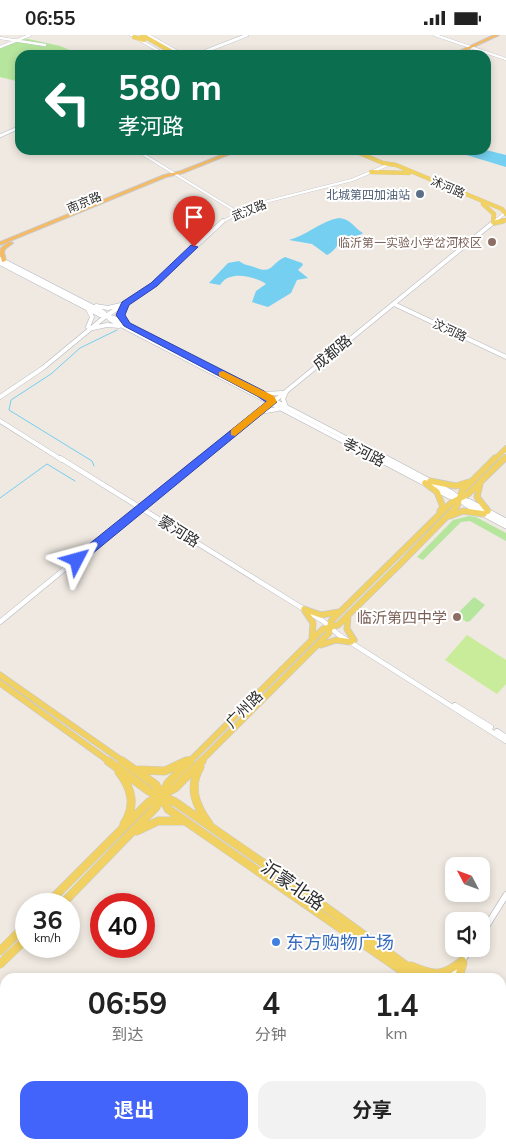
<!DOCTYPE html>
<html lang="zh">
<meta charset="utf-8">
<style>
body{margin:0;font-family:Mulish,"Noto Sans SC",sans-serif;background:#f2f2f2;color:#222;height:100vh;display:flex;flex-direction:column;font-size:19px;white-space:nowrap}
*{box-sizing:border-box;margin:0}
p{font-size:16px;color:#767676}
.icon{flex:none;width:28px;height:28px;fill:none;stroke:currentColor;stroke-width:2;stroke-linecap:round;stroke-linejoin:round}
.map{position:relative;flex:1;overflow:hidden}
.side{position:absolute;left:0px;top:938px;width:506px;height:176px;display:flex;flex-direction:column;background:#fff;border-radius:15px 15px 0 0;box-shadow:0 2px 8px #0003}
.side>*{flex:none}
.hud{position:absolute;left:15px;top:15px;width:476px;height:105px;border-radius:15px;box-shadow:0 2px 8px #0003;background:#0b6e4f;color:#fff;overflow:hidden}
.needle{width:32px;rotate:311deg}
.fabs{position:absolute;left:445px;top:822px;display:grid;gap:10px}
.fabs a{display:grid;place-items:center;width:45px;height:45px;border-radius:10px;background:#fff;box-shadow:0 2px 8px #0003;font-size:25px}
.speed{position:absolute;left:15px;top:858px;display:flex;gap:10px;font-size:25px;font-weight:700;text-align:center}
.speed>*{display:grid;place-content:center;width:65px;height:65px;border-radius:50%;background:#fff;box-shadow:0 2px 8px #0003;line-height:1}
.speed small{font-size:12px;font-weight:400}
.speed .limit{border:8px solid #d22;background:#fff;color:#111}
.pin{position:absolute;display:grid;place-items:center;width:42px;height:42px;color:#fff;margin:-51px -21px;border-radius:50% 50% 50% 0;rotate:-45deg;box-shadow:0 0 5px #0007}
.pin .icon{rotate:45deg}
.me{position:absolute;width:55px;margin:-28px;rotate:51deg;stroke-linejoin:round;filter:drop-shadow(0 0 4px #0008)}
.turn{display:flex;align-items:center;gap:18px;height:105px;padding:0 20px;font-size:22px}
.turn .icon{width:65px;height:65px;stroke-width:2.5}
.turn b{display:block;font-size:35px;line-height:42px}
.eta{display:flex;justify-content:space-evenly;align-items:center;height:85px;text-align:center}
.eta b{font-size:30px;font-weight:700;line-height:35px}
.primary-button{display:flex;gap:10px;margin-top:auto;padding:10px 20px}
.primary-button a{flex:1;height:58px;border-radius:15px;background:#4264fb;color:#fff;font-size:20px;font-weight:700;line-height:58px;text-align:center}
.primary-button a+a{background:#f2f2f2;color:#222}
.status{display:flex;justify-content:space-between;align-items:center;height:35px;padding:0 25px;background:#fff;direction:ltr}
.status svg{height:14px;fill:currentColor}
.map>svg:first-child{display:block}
.green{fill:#b6e59e}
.pitch{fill:#c9ec9a}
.water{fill:#75cff0}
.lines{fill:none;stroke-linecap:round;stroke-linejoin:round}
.stream{stroke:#75cff0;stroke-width:1}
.tertiary-far3-casing{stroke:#b4b7c1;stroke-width:3}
.tertiary-far2-casing{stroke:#b4b7c1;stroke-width:5}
.tertiary-far1-casing{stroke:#b4b7c1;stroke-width:5.5}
.tertiary-casing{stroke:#b4b7c1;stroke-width:7}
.secondary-far2-casing{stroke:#b4b7c1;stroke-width:4}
.secondary-far1-casing{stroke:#b4b7c1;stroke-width:5}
.secondary-casing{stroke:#b4b7c1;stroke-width:6}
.primary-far3-casing{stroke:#c9c9c9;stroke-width:4.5}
.primary-far2-casing{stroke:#c9c9c9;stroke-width:5.5}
.primary-far1-casing{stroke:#c9c9c9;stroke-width:7}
.primary-casing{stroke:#c9c9c9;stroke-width:9}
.trunk-casing{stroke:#c9c9c9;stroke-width:2}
.tertiary-far3{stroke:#fff;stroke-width:2.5}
.tertiary-far2{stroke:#fff;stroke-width:4}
.tertiary-far1{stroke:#fff;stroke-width:4.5}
.tertiary{stroke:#fff;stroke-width:5.5}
.secondary-far2{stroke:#fff;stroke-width:3}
.secondary-far1{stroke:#fff;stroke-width:4}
.secondary{stroke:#fff;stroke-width:5}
.primary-far3{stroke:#f2d163;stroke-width:4}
.primary-far2{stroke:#f2d163;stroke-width:4.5}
.primary-far1{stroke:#f2d163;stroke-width:5.5}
.primary{stroke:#f2d163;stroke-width:8}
.trunk{fill:#f8ba60;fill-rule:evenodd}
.route{fill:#4264fb;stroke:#2b41a3}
.slow{fill:#f59e0b}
.service-dot{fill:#5c6f8a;stroke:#fff;stroke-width:2}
.education-dot{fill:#8d6e63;stroke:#fff;stroke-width:2}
.shop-dot{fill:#3f7fe0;stroke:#fff;stroke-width:2}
.labels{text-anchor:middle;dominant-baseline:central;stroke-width:4;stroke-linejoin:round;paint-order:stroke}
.far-street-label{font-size:12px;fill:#2e2e2e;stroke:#fff}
.far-service-label{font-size:12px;fill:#4e5e75;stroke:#fff;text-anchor:end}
.far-education-label{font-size:12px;fill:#785e54;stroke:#fff;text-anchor:end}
.street-label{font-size:15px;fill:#2e2e2e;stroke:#fff}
.education-label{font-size:15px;fill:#785e54;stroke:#fff;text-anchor:end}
.near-street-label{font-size:18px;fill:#2e2e2e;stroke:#fff}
.near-shop-label{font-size:18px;fill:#366cbe;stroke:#fff;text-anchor:start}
</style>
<div class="status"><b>06:55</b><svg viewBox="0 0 49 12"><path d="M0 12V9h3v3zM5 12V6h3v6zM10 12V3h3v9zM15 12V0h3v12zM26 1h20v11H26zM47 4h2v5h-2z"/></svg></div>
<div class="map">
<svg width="506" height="1113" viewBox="0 0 506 1113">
<rect width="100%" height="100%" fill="#efe9e1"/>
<path class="green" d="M24 3 60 11 82 20H20V47L0 42V13Z
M469 481 476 482 506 498V506L470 486 461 487 423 525 417 522 453 485Z
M474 562 485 570 470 586 467 587 456 580Z"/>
<path class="pitch" d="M467 600 506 625V649L497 659 445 625Z"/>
<path class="water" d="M450 115H486L506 120V132Z
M339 183C351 184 354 193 363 198 357 203 351 199 344 203 337 208 336 216 327 220L312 209 289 205C307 200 321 186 339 183Z
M285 222 302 228 303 230 298 235 308 243 297 245 291 258 268 272 252 267 256 256 266 249C254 241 229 235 220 250L209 248 228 228 239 226C244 230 248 230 254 232 273 240 270 229 285 222Z"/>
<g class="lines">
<path class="stream" d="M94 431 92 426 9 375 11 365 51 339 80 313 117 295
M0 463 47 429 75 446"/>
<defs>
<path id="tertiary-far3" d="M131 0 166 20
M148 0 180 18
M435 0 506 24
M0 3 45 10
M0 12 30 0
M136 115 237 177
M222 187 253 170 352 145 390 129
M494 187 506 177"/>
<path id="tertiary-far2" d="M394 269 506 322
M106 281 158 246 223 186
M0 386 62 425
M198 425 266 370 278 363 495 186"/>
<path id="tertiary-far1" d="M60 423 323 586 339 600 506 706
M0 587 200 423
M455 670 491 692
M497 696 506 702"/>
<path id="tertiary" d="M481 900 506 860
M452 942 470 914
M0 1021 5 1026
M87 1109 91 1113
M333 1113 336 1109"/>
<path id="secondary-far2" d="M196 20 247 0
M0 101 20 92"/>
<path id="secondary-far1" d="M0 224 103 277 111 285 267 366 277 367 388 425
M0 228 100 280 114 283 261 358 270 363 274 370 379 425
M125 269 120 280 125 287
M96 271 108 273 125 269
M88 274 92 282 88 292
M93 293 107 290 119 291
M286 357 283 364 286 372
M265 359 282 358
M0 362 43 333 106 281
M260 377 278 374"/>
<path id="secondary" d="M377 423 449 461 470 467 506 486
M386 423 452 458 467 470 506 491"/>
<path id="primary-far3" d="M142 0 177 20
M134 2 144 5
M175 18 197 20
M352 115 383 128 396 130 502 174 506 179
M371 137 409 138
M483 169 494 179 493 187
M498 187 506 185"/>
<path id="primary-far2" d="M494 188 503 186
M494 425 506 413
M503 425 506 422"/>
<path id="primary-far1" d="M430 446 456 451 469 447
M425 448 437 457 443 472 440 476
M480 449 477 462 488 476
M450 481 463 476 484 479
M304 574 321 580 339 577
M305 576 313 588 312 603
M348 580 347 594 354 605
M321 610 336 605 351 607
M0 640 124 727
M0 648 110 727
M184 727 188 725
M189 727 323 594 338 590 400 529 457 471 462 456 495 423
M200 727 329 598 331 586 451 468 468 459 505 423"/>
<path id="primary" d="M108 726 149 756 175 767 299 853 422 942
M122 726 156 750 168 774 411 942
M200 732C188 753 196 771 209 789
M139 735 165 736 186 726
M119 737C132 754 136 770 124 789
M137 796 158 786H182
M47 869 149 767 175 753 202 726
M62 869 156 772 168 748 190 726
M0 916 26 890
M0 929 26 904
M411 931C434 941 442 942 462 926
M459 942 463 928
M501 999 506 1002
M501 1008 506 1012"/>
<path id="trunk" d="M494 0H499L456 20H451Z
M234 115H240L183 138 166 142 0 210V207L164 140 181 136Z
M9 207 13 208 5 214 4 217 6 226 2 227 0 218 1 213Z"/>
</defs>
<use href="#tertiary-far3" class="tertiary-far3-casing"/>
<use href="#tertiary-far2" class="tertiary-far2-casing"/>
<use href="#tertiary-far1" class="tertiary-far1-casing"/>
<use href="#tertiary" class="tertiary-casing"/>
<use href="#secondary-far2" class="secondary-far2-casing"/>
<use href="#secondary-far1" class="secondary-far1-casing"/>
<use href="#secondary" class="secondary-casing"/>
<use href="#primary-far3" class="primary-far3-casing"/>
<use href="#primary-far2" class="primary-far2-casing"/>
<use href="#primary-far1" class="primary-far1-casing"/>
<use href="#primary" class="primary-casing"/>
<use href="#trunk" class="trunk-casing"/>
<use href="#tertiary-far3" class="tertiary-far3"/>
<use href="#tertiary-far2" class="tertiary-far2"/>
<use href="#tertiary-far1" class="tertiary-far1"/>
<use href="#tertiary" class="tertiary"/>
<use href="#secondary-far2" class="secondary-far2"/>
<use href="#secondary-far1" class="secondary-far1"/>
<use href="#secondary" class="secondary"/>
<use href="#primary-far3" class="primary-far3"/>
<use href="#primary-far2" class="primary-far2"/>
<use href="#primary-far1" class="primary-far1"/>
<use href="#primary" class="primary"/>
<use href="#trunk" class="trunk"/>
</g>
<path class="route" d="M191 210 198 212 157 251 129 270 125 280 130 288 264 356 277 367 81 528H73L71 525 73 522 266 367 257 361 124 291 116 280 122 267 151 248Z"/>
<path class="slow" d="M223 336 274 361 277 367 235 401 231 400V395L267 366 219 341V337Z"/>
<circle class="service-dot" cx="420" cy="159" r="5"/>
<g class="education-dot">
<circle cx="492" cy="207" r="5"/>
<circle cx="457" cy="582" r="5"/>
</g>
<circle class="shop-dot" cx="276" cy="907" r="5"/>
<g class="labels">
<g class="far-street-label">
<text transform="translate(448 152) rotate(23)">沭河路</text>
<text transform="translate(84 167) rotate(-22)">南京路</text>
<text transform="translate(249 175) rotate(-22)">武汉路</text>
<text transform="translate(450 295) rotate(25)">汶河路</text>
</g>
<g class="far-service-label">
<text x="410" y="159">北城第四加油站</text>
</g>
<g class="far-education-label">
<text x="482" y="207">临沂第一实验小学岔河校区</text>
</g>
<g class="street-label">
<text transform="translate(332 317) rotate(-39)">成都路</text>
<text transform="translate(364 417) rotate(27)">孝河路</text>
<text transform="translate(179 496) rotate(32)">蒙河路</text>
<text transform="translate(244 674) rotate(-45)">广州路</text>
</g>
<g class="education-label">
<text x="447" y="582">临沂第四中学</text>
</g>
<g class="near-street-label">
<text transform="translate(293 850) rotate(35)">沂蒙北路</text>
</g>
<g class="near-shop-label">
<text x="286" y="907">东方购物广场</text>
</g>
</g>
</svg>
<div class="fabs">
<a><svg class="needle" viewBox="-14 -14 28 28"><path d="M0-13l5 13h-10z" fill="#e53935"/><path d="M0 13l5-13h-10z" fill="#767676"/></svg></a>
<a><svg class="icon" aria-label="sound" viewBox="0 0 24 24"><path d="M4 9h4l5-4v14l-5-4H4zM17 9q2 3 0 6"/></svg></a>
</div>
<div class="speed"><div>36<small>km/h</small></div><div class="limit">40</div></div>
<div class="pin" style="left:194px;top:212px;background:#d93025"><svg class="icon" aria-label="arrive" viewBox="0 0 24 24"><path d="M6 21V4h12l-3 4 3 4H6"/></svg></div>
<svg class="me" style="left:77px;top:525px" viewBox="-20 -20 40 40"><path d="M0-17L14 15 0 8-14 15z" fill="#4264fb" stroke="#fff" stroke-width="4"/></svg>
<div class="hud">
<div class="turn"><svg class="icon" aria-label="left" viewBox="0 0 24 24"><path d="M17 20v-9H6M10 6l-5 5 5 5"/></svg><div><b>580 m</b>孝河路</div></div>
</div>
<section class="side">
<div class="eta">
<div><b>06:59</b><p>到达</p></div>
<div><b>4</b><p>分钟</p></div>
<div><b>1.4</b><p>km</p></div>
</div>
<div class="primary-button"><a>退出</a><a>分享</a></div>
</section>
</div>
